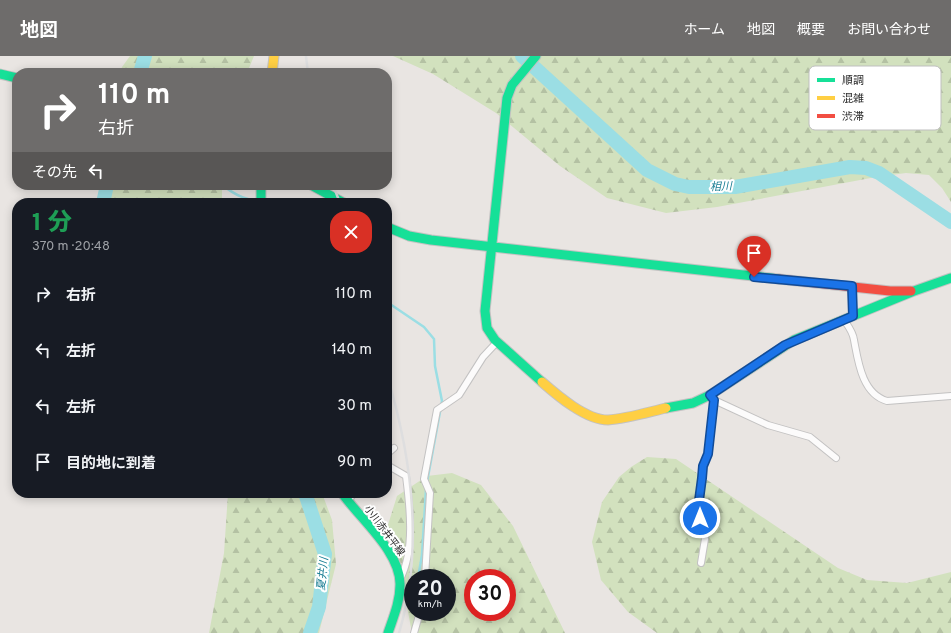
<!DOCTYPE html>
<html lang="ja">
<meta charset="utf-8">
<style>
body{margin:0;font-family:Overpass,"Noto Sans JP",sans-serif;background:#20242c;color:#f1f3f6;height:100vh;display:flex;flex-direction:column;font-size:15px;white-space:nowrap}
*{box-sizing:border-box;margin:0}
p{font-size:13px;color:#9ea1a6}
.icon{flex:none;width:22px;height:22px;fill:none;stroke:currentColor;stroke-width:2;stroke-linecap:round;stroke-linejoin:round}
.map{position:relative;flex:1;overflow:hidden}
.side{position:absolute;left:12px;top:142px;width:380px;height:300px;display:flex;flex-direction:column;background:#171b24;border-radius:16px;box-shadow:0 2px 10px #0003}
.side>*{flex:none}
.top-card{position:absolute;left:12px;top:12px;width:380px;height:122px;border-radius:16px;box-shadow:0 2px 10px #0003;background:#6e6c6b;color:#fff;overflow:hidden}
.speed{position:absolute;left:404px;top:513px;display:flex;gap:8px;font-size:20px;font-weight:700;text-align:center}
.speed>*{display:grid;place-content:center;width:52px;height:52px;border-radius:50%;background:#171b24;box-shadow:0 2px 10px #0003;line-height:1}
.speed small{font-size:10px;font-weight:400}
.speed .limit{border:6px solid #d22;background:#fff;color:#111}
.pin{position:absolute;display:grid;place-items:center;width:34px;height:34px;color:#fff;margin:-41px -17px;border-radius:50% 50% 50% 0;rotate:-45deg;box-shadow:0 0 4px #0007}
.pin .icon{rotate:45deg}
.me{position:absolute;width:44px;margin:-22px;rotate:0deg;stroke-linejoin:round;filter:drop-shadow(0 0 3px #0008)}
.turn{display:flex;align-items:center;gap:14px;height:84px;padding:0 20px;font-size:18px}
.turn .icon{width:52px;height:52px;stroke-width:2.5}
.turn b{display:block;font-size:28px;line-height:34px}
.then{display:flex;align-items:center;height:38px;padding:0 20px;background:#0003;gap:8px;font-size:15px}
.round{display:grid;place-items:center;flex:none;width:42px;height:42px;border-radius:16px;background:#20242c}
.head{display:flex;align-items:center;justify-content:space-between;height:68px;padding:0 20px}
h1{font-size:24px;font-weight:800;line-height:30px;color:#1e9e55}
ul{padding:0;list-style:none}
li{display:flex;align-items:center;gap:12px;height:56px;padding:0 20px}
li div{flex:1}
li b{display:block;font-size:15px}
li em{font-style:normal}
header{display:flex;align-items:center;gap:24px;box-sizing:border-box;height:56px;padding:0 20px;background:#6e6c6b;color:#fff}
header strong{font-size:19px}
nav{display:flex;gap:22px;margin-inline-start:auto;font-size:14px}
.map>svg:first-child{display:block}
.forest{fill:url(#forest-firs);fill-rule:evenodd}
.lines{fill:none;stroke-linecap:round;stroke-linejoin:round}
.stream{stroke:#9bdee4;stroke-width:2.5}
.river{stroke:#9bdee4;stroke-width:14}
.street-casing{stroke:#c3c2c2;stroke-width:8}
.fast-casing{stroke:#c3c2c2;stroke-width:11}
.slow-casing{stroke:#c3c2c2;stroke-width:11}
.jam-casing{stroke:#c3c2c2;stroke-width:11}
.street{stroke:#fcfbfb;stroke-width:6}
.fast{stroke:#16e098;stroke-width:9}
.slow{stroke:#ffcf43;stroke-width:9}
.jam{stroke:#f24e42;stroke-width:9}
.rail{stroke:#dededf;stroke-width:2.5}
.route-casing{stroke:#114b97;stroke-width:10}
.route{stroke:#1a73e8;stroke-width:7}
.labels{text-anchor:middle;dominant-baseline:central;stroke-width:4;stroke-linejoin:round;paint-order:stroke}
.street-label{font-size:10px;fill:#2b2b2b;stroke:#fff}
.water-label{font-size:11px;font-style:italic;fill:#187d93;stroke:#fff}
.key{fill:#fff;stroke:#bfbfbf;stroke-width:1}
.key-label{font-size:11px;fill:#2b2b2b}
</style>
<header>
<strong>地図</strong>
<nav><a>ホーム</a><a>地図</a><a>概要</a><a>お問い合わせ</a></nav>
</header>
<div class="map">
<svg width="951" height="577" viewBox="0 0 951 577">
<defs>
<pattern id="forest-firs" width="22" height="20" patternUnits="userSpaceOnUse"><rect width="22" height="20" fill="#d2e1be"/><path d="M5 1l3.5 6h-7zM16 11l3.5 6h-7z" fill="#b4c1a3"/></pattern>
</defs>
<rect width="100%" height="100%" fill="#e9e5e2"/>
<path class="forest" d="M130 0H254L247 17H120L122 11Z
M393 0H951V146L942 132 929 119 906 117 876 121 717 151 666 157 607 142 560 110 496 57 433 18Z
M100 129H222V147H102Z
M647 401 676 403 838 512 867 524 907 527 951 516V577H657L628 556 601 524 592 486 602 446 619 421 631 411Z
M452 417 481 429 513 470 565 577H412L405 540 392 500 387 472 397 440 427 420ZM413 522H447V556H413ZM473 522H507V556H473Z
M228 437H322L332 464 336 508 319 577H209L224 497Z"/>
<g class="lines">
<path class="stream" d="M223 129C236 141 249 144 266 147
M387 246 424 271 434 283 435 310 442 345 427 426
M418 522 422 499 426 433"/>
<path class="river" d="M522 0 647 114 675 128 689 131H735L850 111 866 112 879 117 951 166
M140 17 145 0
M103 147 107 129
M305 437 325 498 319 551 310 577"/>
<defs>
<path id="street" d="M852 230 853 260
M844 264C848 270 853 276 854 284 858 305 862 338 887 345L951 340
M714 344 768 369 810 381 836 402
M387 398 394 392
M387 409 406 420C410 451 415 495 400 523
M348 445 354 437
M701 507 705 483 699 452 703 410 708 398 714 344 710 339
M425 522 430 437 424 423 437 354 459 339 483 301 497 286
M414 577 420 556"/>
<path id="fast" d="M536 0 512 29 507 42 485 255 487 272 495 284 542 326
M0 18 17 22
M261 129V147
M311 129 344 147
M387 171 409 180 431 184 779 223
M666 352 693 347 710 339 794 284 914 235 951 222
M342 437C360 463 401 496 400 529 400 546 393 562 388 577"/>
<path id="slow" d="M272 17 274 0
M542 326C558 340 586 364 608 364 626 363 649 356 666 352"/>
<path id="jam" d="M779 223 890 235H911"/>
</defs>
<use href="#street" class="street-casing"/>
<use href="#fast" class="fast-casing"/>
<use href="#slow" class="slow-casing"/>
<use href="#jam" class="jam-casing"/>
<use href="#street" class="street"/>
<use href="#fast" class="fast"/>
<use href="#slow" class="slow"/>
<use href="#jam" class="jam"/>
<path class="rail" d="M306 0 308 17
M333 129 340 147
M387 319C412 402 424 493 399 577"/>
</g>
<g class="lines">
<defs>
<path id="route" d="M700 462 698 452 702 422 703 410 708 398 714 344 710 339 785 289 853 260 852 230 754 221"/>
</defs>
<use href="#route" class="route-casing"/>
<use href="#route" class="route"/>
</g>
<g class="labels">
<g class="street-label">
<text transform="translate(384 475) rotate(53)">小川赤井平線</text>
</g>
<g class="water-label">
<text transform="translate(721 131) rotate(-2)">相川</text>
<text transform="translate(323 518) rotate(-84)">夏井川</text>
</g>
</g>
<rect x="809" y="10" width="132" height="64" rx="6" class="key"/>
<rect x="817" y="22" width="18" height="4" fill="#16e098"/>
<rect x="817" y="40" width="18" height="4" fill="#ffcf43"/>
<rect x="817" y="58" width="18" height="4" fill="#f24e42"/>
<g class="key-label">
<text x="842" y="28">順調</text>
<text x="842" y="46">混雑</text>
<text x="842" y="64">渋滞</text>
</g>
</svg>
<div class="speed"><div>20<small>km/h</small></div><div class="limit">30</div></div>
<div class="pin" style="left:754px;top:221px;background:#d93025"><svg class="icon" aria-label="arrive" viewBox="0 0 24 24"><path d="M6 21V4h12l-3 4 3 4H6"/></svg></div>
<svg class="me" style="left:700px;top:462px" viewBox="-20 -20 40 40"><circle r="17" fill="#1a73e8" stroke="#fff" stroke-width="3"/><path d="M0-11L8 9 0 5-8 9z" fill="#fff"/></svg>
<div class="top-card">
<div class="turn"><svg class="icon" aria-label="right" viewBox="0 0 24 24"><path d="M7 20v-9h11M14 6l5 5-5 5"/></svg><div><b>110 m</b>右折</div></div>
<div class="then">その先<svg class="icon" aria-label="left" viewBox="0 0 24 24"><path d="M17 20v-9H6M10 6l-5 5 5 5"/></svg></div>
</div>
<section class="side">
<div class="head"><div><h1>1 分</h1><p>370 m · 20:48</p></div><a class="round" style="background:#d93025;color:#fff"><svg class="icon" aria-label="close" viewBox="0 0 24 24"><path d="M6 6l12 12M18 6L6 18"/></svg></a></div>
<ul>
<li><svg class="icon" aria-label="right" viewBox="0 0 24 24"><path d="M7 20v-9h11M14 6l5 5-5 5"/></svg><div><b>右折</b></div><em>110 m</em></li>
<li><svg class="icon" aria-label="left" viewBox="0 0 24 24"><path d="M17 20v-9H6M10 6l-5 5 5 5"/></svg><div><b>左折</b></div><em>140 m</em></li>
<li><svg class="icon" aria-label="left" viewBox="0 0 24 24"><path d="M17 20v-9H6M10 6l-5 5 5 5"/></svg><div><b>左折</b></div><em>30 m</em></li>
<li><svg class="icon" aria-label="arrive" viewBox="0 0 24 24"><path d="M6 21V4h12l-3 4 3 4H6"/></svg><div><b>目的地に到着</b></div><em>90 m</em></li>
</ul>
</section>
</div>
